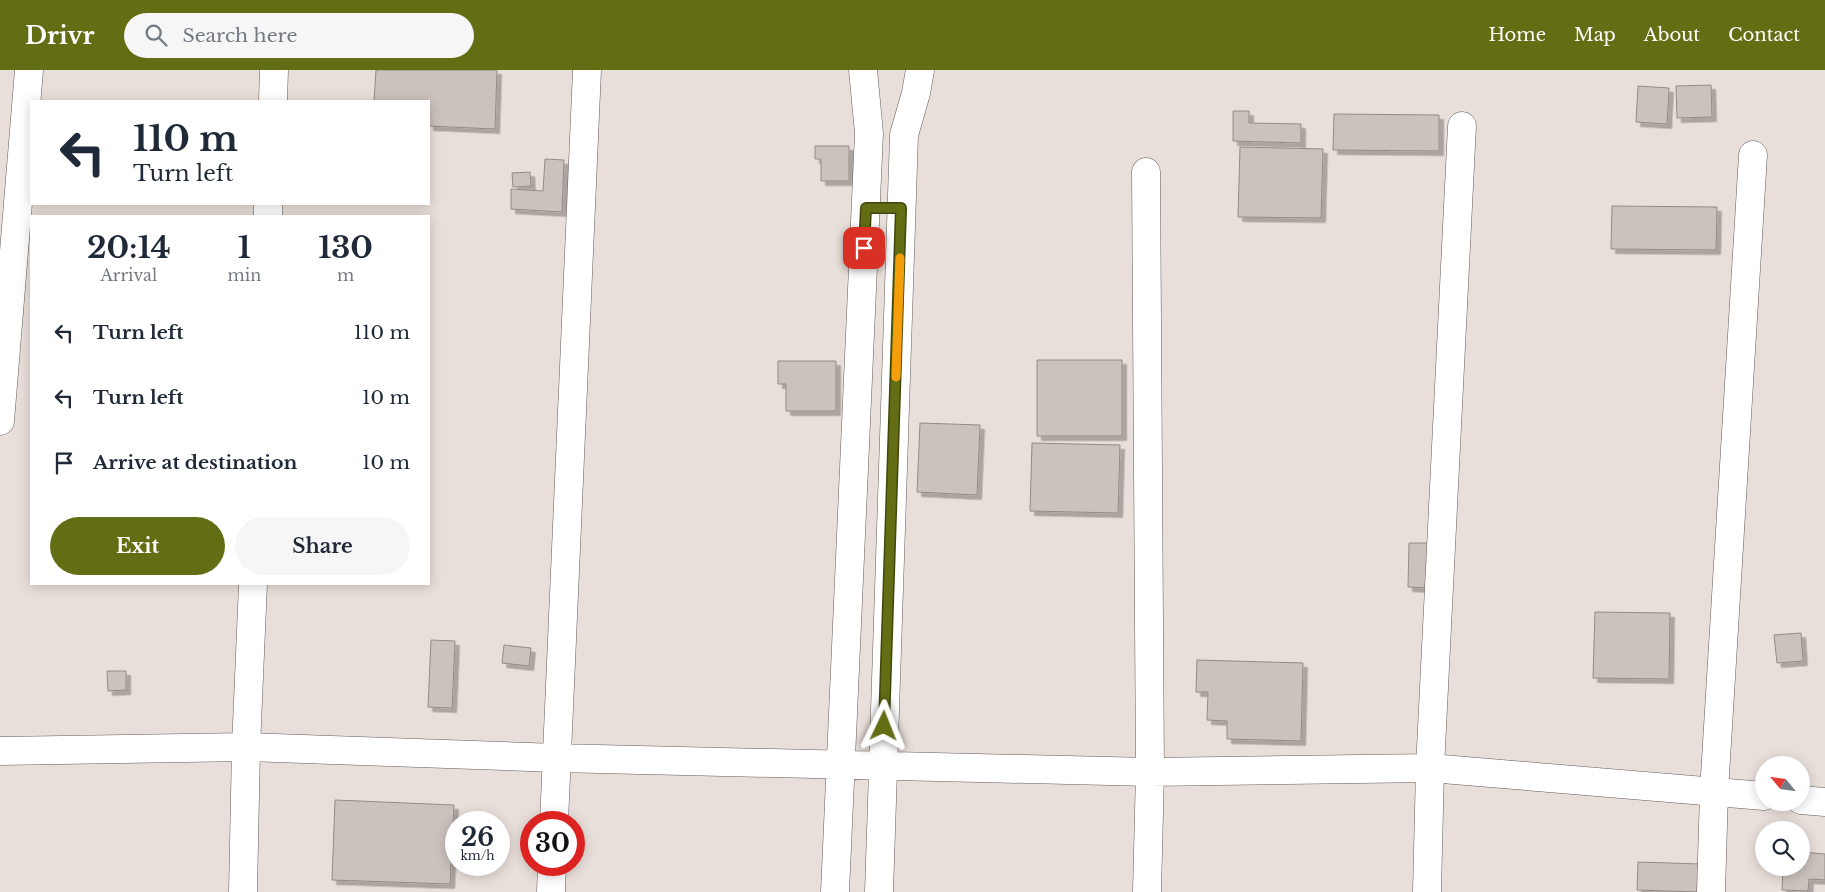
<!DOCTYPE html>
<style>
body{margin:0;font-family:"Libre Baskerville",serif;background:#f6f6f7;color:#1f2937;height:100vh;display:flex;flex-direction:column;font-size:19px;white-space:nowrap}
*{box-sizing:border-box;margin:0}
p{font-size:16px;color:#747a83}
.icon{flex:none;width:28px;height:28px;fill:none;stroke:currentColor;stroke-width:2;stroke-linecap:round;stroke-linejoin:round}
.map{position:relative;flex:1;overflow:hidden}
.panel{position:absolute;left:30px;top:145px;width:400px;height:370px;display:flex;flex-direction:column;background:#fff;border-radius:0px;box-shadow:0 2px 12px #0003}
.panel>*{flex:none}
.top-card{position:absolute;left:30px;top:30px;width:400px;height:105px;border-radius:0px;box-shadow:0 2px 12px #0003;background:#fff;color:#1f2937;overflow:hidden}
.needle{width:32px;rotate:299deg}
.tools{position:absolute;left:1755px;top:686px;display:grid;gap:10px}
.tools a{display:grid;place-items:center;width:55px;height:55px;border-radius:50%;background:#fff;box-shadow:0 2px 12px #0003;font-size:25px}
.speed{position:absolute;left:445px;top:741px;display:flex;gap:10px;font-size:25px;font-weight:700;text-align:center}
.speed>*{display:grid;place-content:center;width:65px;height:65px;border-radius:50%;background:#fff;box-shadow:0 2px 12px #0003;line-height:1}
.speed small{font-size:12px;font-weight:400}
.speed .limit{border:8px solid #d22;background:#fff;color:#111}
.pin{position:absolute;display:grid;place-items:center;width:42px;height:42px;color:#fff;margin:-21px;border-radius:10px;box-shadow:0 2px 8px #0006}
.me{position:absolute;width:55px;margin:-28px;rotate:2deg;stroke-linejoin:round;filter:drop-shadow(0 0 4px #0008)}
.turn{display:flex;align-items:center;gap:18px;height:105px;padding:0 20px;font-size:22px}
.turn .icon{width:65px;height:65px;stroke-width:2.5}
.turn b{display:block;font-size:35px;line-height:42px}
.eta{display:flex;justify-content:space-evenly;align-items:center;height:85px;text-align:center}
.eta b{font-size:30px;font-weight:700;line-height:35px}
.action{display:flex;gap:10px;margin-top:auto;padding:10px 20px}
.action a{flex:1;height:58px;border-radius:30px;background:#636d13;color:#fff;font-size:20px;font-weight:700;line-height:58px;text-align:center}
.action a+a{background:#f6f6f7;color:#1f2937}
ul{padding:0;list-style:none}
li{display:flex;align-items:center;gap:15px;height:65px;padding:0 20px}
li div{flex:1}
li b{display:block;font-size:19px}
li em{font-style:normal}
header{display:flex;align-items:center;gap:30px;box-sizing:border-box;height:70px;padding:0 25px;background:#636d13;color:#fff}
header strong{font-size:24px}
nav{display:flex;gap:28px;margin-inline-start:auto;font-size:18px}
.search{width:350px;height:45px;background:#f6f6f7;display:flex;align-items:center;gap:12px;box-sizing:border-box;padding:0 18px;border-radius:28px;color:#747a83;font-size:19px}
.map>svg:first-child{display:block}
.building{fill:#cbc1bd;stroke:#948a86;filter:url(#shadow)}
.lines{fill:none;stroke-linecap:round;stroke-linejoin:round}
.street-casing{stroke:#645c58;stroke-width:29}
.street{stroke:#fff;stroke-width:28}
.route-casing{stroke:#40470c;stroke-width:12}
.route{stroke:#636d13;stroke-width:9}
.slow{stroke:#f59e0b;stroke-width:9}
</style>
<header>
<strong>Drivr</strong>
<div class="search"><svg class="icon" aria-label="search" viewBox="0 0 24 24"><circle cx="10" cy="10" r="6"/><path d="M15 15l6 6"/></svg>Search here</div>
<nav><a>Home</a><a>Map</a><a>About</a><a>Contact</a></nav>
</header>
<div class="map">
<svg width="1825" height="822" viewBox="0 0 1825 822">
<defs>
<filter id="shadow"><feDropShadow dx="4.5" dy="4.5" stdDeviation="0" flood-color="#0004"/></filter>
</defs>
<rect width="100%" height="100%" fill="#e9dfda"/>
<path class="building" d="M376 0H497L495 59 429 56V31H374Z
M1711 15 1712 47 1677 48 1676 16Z
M1638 16 1669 18 1667 54 1636 52Z
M1233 41H1249V53L1301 54V73L1233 71Z
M1334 44 1439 45V81L1333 80Z
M815 76H849V111H821V89H815Z
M1240 77 1323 79 1321 148 1238 147Z
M545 89 564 90 562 142 511 139V119L543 121Z
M530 102 531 116 513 117 512 103Z
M1612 136 1717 137 1716 180 1611 179Z
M1037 290H1122V366H1037Z
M778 291H836V341H786V314H778Z
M920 353 980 355 977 425 917 422Z
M1032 373 1120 375 1118 443 1030 441Z
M1409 473H1429L1428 518 1408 517Z
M1595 542 1670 543 1669 609 1593 608Z
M1801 563 1803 591 1777 593 1774 565Z
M431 570 455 571 452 638 428 637Z
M504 575 531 578 529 596 502 593Z
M1197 590 1303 593 1301 671 1227 669V651L1207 650 1208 622H1196Z
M107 601H126V620L108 621Z
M335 730 454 735 450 814 332 810Z
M1801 782 1825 784V810L1809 809 1808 821 1782 820 1783 798H1801Z
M1638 792 1701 794 1699 822 1637 820Z"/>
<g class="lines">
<defs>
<path id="street" d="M273 31 274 0
M1146 102 1150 702 1147 822
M268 146V134
M0 351 29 0
M0 681 246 677 557 688 1150 702 1430 698 1764 726
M1801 730 1825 732
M554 752 587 0
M243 822 246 677 253 514
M551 822 552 795
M835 822 869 63 863 0
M879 822 904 65 916 23 920 0
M1427 822 1430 698 1462 56
M1711 822 1714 722 1753 85"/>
</defs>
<use href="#street" class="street-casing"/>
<use href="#street" class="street"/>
</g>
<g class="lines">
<defs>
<path id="route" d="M864 178 866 138H901L884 656"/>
</defs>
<use href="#route" class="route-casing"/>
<use href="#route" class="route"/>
<path class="slow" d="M896 307 900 188"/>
</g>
</svg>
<div class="tools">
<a><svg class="needle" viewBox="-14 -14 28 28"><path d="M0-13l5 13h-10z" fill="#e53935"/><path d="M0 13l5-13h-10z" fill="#747a83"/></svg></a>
<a><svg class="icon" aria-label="search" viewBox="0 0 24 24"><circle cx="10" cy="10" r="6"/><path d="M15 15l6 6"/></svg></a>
</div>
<div class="speed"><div>26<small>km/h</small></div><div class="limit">30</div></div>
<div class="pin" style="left:864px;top:178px;background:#d93025"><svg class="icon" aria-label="arrive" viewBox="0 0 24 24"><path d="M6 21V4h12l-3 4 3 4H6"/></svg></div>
<svg class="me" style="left:884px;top:656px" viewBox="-20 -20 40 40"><path d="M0-17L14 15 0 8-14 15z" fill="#636d13" stroke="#fff" stroke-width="4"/></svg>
<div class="top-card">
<div class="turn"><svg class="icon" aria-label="left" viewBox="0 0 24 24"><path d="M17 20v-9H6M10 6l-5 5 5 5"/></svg><div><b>110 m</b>Turn left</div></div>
</div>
<section class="panel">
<div class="eta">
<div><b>20:14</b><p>Arrival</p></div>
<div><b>1</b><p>min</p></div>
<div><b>130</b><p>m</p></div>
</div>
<ul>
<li><svg class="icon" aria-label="left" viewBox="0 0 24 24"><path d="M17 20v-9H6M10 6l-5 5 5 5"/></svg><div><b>Turn left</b></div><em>110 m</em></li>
<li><svg class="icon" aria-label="left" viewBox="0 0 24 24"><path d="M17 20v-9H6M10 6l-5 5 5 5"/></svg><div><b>Turn left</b></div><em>10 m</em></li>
<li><svg class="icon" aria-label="arrive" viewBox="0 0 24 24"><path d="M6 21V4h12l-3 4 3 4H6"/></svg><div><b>Arrive at destination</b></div><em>10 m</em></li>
</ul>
<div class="action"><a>Exit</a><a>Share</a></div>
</section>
</div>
